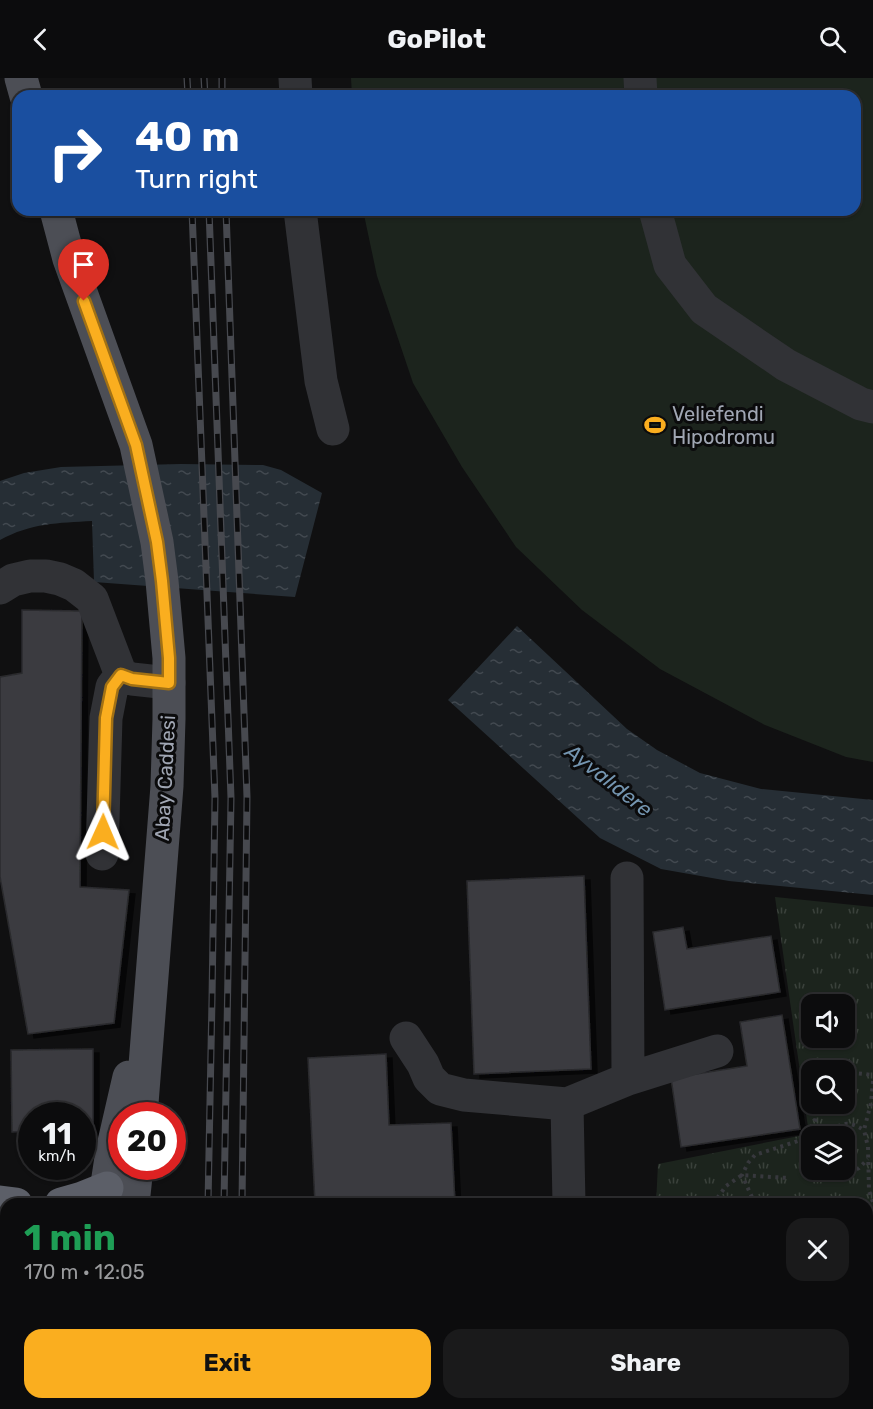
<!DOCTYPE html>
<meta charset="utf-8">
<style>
body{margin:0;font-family:Rubik,sans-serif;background:#1a1a1b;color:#f1f3f6;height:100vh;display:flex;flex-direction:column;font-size:22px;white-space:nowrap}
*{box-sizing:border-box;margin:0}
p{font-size:20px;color:#9a9b9d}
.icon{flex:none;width:33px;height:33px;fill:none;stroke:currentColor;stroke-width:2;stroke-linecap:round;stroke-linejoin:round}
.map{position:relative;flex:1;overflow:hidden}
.panel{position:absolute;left:0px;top:1120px;width:873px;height:212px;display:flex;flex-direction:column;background:#0c0c0d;border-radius:18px 18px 0 0;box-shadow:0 2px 4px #0004,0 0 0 2px #2c2c2e}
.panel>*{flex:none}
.banner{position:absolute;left:12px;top:12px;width:849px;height:126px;border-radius:18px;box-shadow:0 2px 4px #0004,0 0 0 2px #2c2c2e;background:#1a4fa0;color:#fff;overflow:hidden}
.controls{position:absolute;left:801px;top:916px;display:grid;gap:12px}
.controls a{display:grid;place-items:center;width:54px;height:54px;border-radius:12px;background:#0c0c0d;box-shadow:0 2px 4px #0004,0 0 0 2px #2c2c2e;font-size:30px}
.speed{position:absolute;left:18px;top:1024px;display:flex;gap:12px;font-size:30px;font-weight:700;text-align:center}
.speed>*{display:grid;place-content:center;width:78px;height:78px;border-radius:50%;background:#0c0c0d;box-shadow:0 2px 4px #0004,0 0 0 2px #2c2c2e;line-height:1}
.speed small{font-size:15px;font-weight:400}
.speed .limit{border:9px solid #d22;background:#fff;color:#111}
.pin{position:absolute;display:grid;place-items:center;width:51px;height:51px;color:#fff;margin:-62px -26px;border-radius:50% 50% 50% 0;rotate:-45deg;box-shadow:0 0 6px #0007}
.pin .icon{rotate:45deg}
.me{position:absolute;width:66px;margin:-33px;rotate:1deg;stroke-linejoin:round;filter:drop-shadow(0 0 4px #0008)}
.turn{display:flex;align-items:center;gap:21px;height:126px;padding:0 24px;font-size:27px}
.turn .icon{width:78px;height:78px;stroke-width:2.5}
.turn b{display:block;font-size:42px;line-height:51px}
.round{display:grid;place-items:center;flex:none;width:63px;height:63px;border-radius:18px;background:#1a1a1b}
.summary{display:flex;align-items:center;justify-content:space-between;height:102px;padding:0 24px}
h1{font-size:36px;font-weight:700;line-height:45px;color:#1e9e55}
.action{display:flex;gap:12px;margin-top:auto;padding:12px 24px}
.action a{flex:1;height:69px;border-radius:18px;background:#faae1f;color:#111;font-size:24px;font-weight:700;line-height:69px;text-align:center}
.action a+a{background:#1a1a1b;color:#f1f3f6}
header{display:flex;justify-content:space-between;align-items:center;height:78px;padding:0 24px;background:#0c0c0d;font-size:27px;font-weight:700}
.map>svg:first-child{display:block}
.grass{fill:#1c241d}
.park{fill:url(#park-tufts);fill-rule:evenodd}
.water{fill:url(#water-ripples)}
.building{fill:#3a3b3f;stroke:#2a2a2d;stroke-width:1.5;filter:url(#shadow)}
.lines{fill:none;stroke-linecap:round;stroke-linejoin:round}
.path{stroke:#37383d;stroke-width:4;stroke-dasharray:3 4.5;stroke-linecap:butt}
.minor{stroke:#313236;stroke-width:33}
.major{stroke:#4c4e55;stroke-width:33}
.highway{stroke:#5c5f68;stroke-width:33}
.rail-casing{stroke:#47494f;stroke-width:7}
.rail{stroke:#0b0b0c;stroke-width:4.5;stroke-dasharray:14;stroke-linecap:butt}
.route-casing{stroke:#a27114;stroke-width:15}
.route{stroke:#faae1f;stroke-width:10}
.labels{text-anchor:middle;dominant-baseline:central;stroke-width:6;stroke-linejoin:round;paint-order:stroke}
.poi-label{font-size:20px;fill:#a0a6b3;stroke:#0b0b0c;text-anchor:start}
.street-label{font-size:20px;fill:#a0a6b3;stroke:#0b0b0c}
.water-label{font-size:21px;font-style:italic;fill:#7495b0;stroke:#0b0b0c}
</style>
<header><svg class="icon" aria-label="back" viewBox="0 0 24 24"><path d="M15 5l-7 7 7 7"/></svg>GoPilot<svg class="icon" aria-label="search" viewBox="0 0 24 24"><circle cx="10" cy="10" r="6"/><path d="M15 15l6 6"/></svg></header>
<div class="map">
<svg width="873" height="1331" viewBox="0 0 873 1331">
<defs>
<pattern id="park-tufts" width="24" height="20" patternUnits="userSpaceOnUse" patternTransform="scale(1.5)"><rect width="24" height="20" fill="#1c241d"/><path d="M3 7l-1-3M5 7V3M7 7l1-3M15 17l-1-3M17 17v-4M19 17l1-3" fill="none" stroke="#3a413b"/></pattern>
<pattern id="water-ripples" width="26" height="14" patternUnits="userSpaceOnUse" patternTransform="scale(1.5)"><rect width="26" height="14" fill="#262e35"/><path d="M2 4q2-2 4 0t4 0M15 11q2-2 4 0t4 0" fill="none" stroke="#424950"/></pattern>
<filter id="shadow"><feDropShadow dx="6" dy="4" stdDeviation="0" flood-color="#0009"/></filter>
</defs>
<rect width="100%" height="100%" fill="#101011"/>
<path class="grass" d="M351 0H873V684L846 679 765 647 660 591 582 532 516 469 462 389 413 305 377 198 363 132H855V18H352Z"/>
<path class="park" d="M775 819 873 829V1331H762L760 1326H867V1126H656L658 1086 809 1056ZM812 927H844V960H812ZM812 993H844V1026H812ZM812 1059H844V1092H812Z"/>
<path class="water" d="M181 386 263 387 281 392 322 415 295 519 94 504 92 443C58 445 31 445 0 462V403L24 395 61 389Z
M517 548 627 651 657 672 700 695 761 711 873 722V817L729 803 661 791 600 760 448 622Z"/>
<path class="building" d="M22 532 82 533 80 809 129 812 114 945 28 956 0 799V599L22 595Z
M584 798 591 991 474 996 467 803Z
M683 849 687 871 771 858 780 914 665 932 653 854Z
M782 937 800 1051 681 1069 671 1000 747 988 740 944Z
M93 971V1053H82V1038H32V1053L12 1054 11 972Z
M386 976 389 1047 451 1045 455 1126H315L308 980Z
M347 1326H392V1331H348Z
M647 1326H721L724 1331H650Z"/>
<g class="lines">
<path class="path" d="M844 994 873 997
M873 1003 871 1025 864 1052 868 1069 869 1113 873 1124
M827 1059C838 1044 848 1042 864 1052
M850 1095 859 1090 868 1081
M713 1126 726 1108 742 1097 788 1100
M755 1126 742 1097 748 1085 755 1077 801 1062 815 1043 818 1026
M867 1151 873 1143
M867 1186 873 1189
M867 1220 873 1230
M867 1275 873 1265
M867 1290 873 1298
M868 1307 873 1316
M150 1326V1331
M765 1326 767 1331"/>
<path class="minor" d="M295 0 296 18
M640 0 641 18
M300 132 321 303 333 351
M655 132 670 187 704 231 786 287 861 326 873 329
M0 510 13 502 30 498H46L60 501 74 507 92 521 121 597 132 601 169 605
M102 776 106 640 112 609 121 597
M406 960 423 986 429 1000 440 1011 464 1017 567 1026
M628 1001 717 973
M569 1126 567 1026 628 1001 627 800
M572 1326V1331"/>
<path class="major" d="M21 0 26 18
M56 132 69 181 136 367 157 464 162 503 169 580V641L167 708 141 1038
M104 1126 112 1073 129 999
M133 1126 137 1089
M80 1331 81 1326
M111 1331 112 1326"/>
<path class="highway" d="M0 1124 16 1126
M61 1126 82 1120 107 1110
M0 1256 6 1236
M0 1315 1 1331"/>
<defs>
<path id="rail" d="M187 0 188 18
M204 0 205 18
M222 0V18
M192 132 215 720 212 921 208 1126
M209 132 231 720 224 1126
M226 132 247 719 242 1126
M203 1331V1326
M221 1331V1326
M239 1331V1326"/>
</defs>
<use href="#rail" class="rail-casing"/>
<use href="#rail" class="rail"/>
</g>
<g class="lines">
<defs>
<path id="route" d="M84 223 136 367 157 464 162 503 169 580V605L132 601 121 597 112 609 106 640 103 754"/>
</defs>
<use href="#route" class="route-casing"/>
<use href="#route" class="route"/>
</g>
<defs>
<symbol id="stadium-bare" viewBox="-9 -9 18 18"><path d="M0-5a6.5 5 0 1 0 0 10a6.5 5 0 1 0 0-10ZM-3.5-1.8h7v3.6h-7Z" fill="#faae1f" stroke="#0b0b0c" stroke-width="2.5" paint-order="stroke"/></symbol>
</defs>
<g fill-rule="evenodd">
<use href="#stadium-bare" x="640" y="332" width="30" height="30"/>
</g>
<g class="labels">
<g class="poi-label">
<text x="672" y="336">Veliefendi<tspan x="672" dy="23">Hipodromu</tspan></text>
</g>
<g class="street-label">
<text transform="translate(165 700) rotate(-87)">Abay Caddesi</text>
</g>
<g class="water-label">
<text transform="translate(609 702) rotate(38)">Ayvalıdere</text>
</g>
</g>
</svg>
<div class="controls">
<a><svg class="icon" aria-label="sound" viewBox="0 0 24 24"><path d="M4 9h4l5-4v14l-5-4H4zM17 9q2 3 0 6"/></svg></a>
<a><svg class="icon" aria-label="search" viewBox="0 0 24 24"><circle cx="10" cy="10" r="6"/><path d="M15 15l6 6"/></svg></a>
<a><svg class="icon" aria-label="layers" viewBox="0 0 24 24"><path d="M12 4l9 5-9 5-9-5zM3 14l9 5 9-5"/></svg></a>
</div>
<div class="speed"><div>11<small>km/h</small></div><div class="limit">20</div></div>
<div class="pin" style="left:84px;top:223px;background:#d93025"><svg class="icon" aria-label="arrive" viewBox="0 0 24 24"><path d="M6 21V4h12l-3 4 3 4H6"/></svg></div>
<svg class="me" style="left:103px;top:754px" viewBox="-20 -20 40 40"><path d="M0-17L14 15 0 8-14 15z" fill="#faae1f" stroke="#fff" stroke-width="4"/></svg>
<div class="banner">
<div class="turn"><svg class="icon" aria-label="right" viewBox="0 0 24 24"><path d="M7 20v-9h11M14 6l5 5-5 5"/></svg><div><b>40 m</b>Turn right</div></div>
</div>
<section class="panel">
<div class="summary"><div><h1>1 min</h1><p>170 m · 12:05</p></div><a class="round"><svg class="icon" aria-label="close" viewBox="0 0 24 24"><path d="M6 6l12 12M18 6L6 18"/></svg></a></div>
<div class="action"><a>Exit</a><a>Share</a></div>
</section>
</div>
